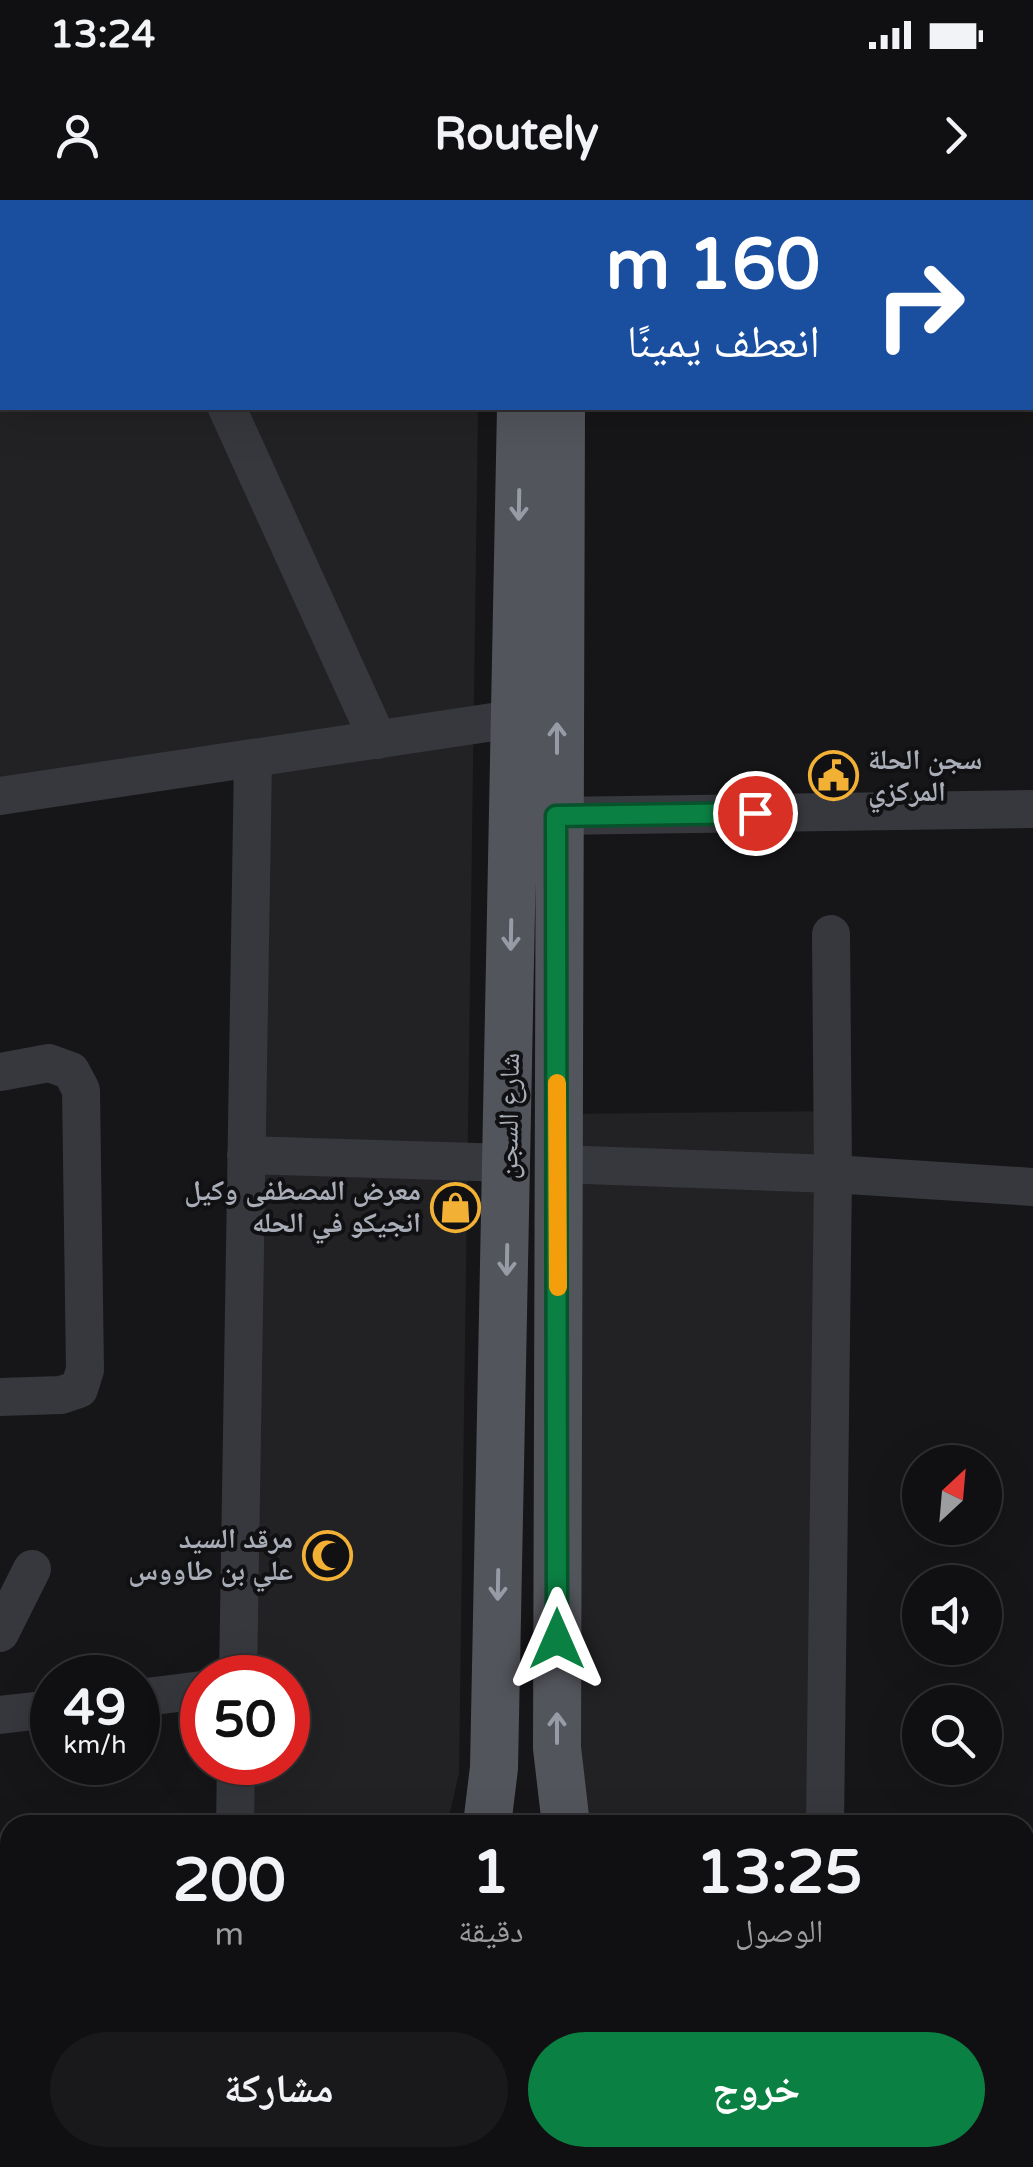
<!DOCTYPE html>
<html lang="ar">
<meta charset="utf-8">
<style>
body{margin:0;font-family:"Varela Round","Noto Naskh Arabic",sans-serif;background:#19191b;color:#f1f3f6;direction:rtl;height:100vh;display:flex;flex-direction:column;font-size:38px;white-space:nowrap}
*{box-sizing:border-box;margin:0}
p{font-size:32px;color:#9c9d9f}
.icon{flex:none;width:55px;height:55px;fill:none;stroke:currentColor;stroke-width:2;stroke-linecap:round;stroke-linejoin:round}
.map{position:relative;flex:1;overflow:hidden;direction:ltr}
.drawer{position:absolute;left:0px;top:1615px;width:1035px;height:352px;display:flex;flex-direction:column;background:#101012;border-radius:30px 30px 0 0;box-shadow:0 10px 40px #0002,0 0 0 2px #303032;direction:rtl}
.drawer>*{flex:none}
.top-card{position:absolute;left:0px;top:0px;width:1035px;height:210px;box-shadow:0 10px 40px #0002,0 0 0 2px #303032;direction:rtl;background:#1a4fa0;color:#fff;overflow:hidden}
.needle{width:65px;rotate:26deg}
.tools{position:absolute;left:902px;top:1245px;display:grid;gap:20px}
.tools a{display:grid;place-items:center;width:100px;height:100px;border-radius:50%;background:#101012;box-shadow:0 10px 40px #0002,0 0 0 2px #303032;font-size:50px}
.speed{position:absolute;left:30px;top:1455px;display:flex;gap:20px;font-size:50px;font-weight:700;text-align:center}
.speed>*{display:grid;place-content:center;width:130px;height:130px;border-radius:50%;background:#101012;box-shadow:0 10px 40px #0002,0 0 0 2px #303032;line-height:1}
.speed small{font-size:25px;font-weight:400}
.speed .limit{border:15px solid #d22;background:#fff;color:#111}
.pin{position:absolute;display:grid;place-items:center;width:85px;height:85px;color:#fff;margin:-42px;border:5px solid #fff;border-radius:50%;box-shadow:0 2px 10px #0007}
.me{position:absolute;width:110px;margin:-55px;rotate:0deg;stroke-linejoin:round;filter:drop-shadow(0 0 8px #0008)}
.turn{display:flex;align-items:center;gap:35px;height:210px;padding:0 50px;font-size:45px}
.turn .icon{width:130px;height:130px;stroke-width:2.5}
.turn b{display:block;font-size:70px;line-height:85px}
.eta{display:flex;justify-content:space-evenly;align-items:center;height:170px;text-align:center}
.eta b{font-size:60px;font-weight:800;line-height:70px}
.primary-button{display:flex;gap:20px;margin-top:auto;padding:20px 50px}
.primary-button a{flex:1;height:115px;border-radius:60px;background:#0b8043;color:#fff;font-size:40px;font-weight:800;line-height:115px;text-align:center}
.primary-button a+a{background:#19191b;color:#f1f3f6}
.status{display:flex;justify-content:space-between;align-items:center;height:70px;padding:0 50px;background:#101012;direction:ltr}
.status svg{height:28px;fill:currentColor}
header{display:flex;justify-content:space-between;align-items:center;height:130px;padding:0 50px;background:#101012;font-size:45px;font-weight:800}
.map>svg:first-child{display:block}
.built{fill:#222225}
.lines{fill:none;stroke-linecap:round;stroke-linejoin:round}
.minor{stroke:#37383d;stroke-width:38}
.major{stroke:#53555c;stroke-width:48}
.oneway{stroke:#979ba6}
.route-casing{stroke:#07532c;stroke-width:25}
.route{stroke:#0b8043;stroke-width:18}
.slow{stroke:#f59e0b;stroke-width:18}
.labels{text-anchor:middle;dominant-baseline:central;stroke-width:8;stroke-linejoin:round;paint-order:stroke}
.poi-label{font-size:28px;font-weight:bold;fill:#a8adb8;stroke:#111113;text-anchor:end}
.street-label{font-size:28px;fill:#a8adb8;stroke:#111113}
</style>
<div class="status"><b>13:24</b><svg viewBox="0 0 49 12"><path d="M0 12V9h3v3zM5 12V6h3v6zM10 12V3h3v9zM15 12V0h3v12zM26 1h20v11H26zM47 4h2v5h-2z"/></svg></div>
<header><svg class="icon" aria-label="forward" viewBox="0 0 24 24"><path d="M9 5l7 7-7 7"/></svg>Routely<svg class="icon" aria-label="person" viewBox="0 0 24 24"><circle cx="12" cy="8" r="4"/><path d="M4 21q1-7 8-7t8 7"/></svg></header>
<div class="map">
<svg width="1033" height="1967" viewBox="0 0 1033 1967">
<rect width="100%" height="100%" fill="#161618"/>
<path class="built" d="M0 0H480L2 2V208H478L459 1573 447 1625H217L219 1563 288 1562V1478L221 1477 242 577 0 610Z
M841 911 814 1625H576L566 914Z"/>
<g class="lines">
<path class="minor" d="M145 0 146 2
M647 2V0
M0 162 2 161
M227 208 378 540
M0 596 513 519
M557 616 1033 609
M0 872 49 863 71 871 81 890 85 1170 79 1189 61 1195 0 1197
M246 955 509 963
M558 964 833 974 1033 987
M0 1433 32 1369
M238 1478 253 559
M138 1498 202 1490
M0 1515 52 1509
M235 1625 236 1562
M825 1625 833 974 831 734
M1025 1686 1033 1683
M0 1871 10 1870
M0 1937 10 1936
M159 1958 160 1967"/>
<path class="major" d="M526 2V0
M564 2V0
M561 208 557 1548 566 1625
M487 1625 494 1568 521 208
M461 1958 481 1967
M568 1967 589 1958"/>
</g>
<defs><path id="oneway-shaft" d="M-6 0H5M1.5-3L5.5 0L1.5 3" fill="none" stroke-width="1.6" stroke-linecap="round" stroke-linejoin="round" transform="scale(2.5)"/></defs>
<g class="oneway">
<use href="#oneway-shaft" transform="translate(519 305) rotate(91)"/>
<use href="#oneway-shaft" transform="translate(557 538) rotate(-90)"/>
<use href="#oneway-shaft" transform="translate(511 735) rotate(91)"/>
<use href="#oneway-shaft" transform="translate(507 1060) rotate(91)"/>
<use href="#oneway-shaft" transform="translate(498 1385) rotate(91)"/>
<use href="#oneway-shaft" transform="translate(557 1528) rotate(-90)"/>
</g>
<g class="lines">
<defs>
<path id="route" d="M557 1439 556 616 755 613"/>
</defs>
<use href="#route" class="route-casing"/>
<use href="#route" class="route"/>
<path class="slow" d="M557 883 558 1087"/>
</g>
<defs>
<symbol id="civic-ring" viewBox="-11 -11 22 22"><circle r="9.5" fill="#111113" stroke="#f2b134" stroke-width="1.5"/><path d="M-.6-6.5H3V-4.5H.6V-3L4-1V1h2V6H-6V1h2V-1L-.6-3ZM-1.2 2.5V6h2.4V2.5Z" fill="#f2b134"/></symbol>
<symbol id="shop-ring" viewBox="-11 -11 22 22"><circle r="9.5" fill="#111113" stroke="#f2b134" stroke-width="1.5"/><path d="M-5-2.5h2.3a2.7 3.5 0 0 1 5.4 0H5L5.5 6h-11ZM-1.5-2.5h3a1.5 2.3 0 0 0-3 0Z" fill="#f2b134"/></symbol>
<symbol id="mosque-ring" viewBox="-11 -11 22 22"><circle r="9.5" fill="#111113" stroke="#f2b134" stroke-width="1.5"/><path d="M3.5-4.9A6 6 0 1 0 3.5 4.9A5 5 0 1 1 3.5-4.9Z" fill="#f2b134"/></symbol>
</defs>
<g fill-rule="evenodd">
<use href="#civic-ring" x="806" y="548" width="55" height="55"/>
<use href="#shop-ring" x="428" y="980" width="55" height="55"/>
<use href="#mosque-ring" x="300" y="1328" width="55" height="55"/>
</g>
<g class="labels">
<g class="poi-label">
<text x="868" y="560" text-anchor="start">سجن الحلة<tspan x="868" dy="32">المركزي</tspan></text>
<text x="421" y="991">معرض المصطفى وكيل<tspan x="421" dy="32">انجيكو في الحله</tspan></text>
<text x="293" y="1339">مرقد السيد<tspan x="293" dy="32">علي بن طاووس</tspan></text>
</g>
<g class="street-label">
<text transform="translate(509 916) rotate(-89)">شارع السجن</text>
</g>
</g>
</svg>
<div class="tools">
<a><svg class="needle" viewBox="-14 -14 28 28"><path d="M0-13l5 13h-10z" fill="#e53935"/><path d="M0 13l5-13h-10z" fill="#9c9d9f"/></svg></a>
<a><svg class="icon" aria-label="sound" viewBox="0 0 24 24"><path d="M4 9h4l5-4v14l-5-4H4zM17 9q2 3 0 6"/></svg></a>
<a><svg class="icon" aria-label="search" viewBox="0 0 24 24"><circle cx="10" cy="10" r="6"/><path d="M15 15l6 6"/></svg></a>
</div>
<div class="speed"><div>49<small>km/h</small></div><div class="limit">50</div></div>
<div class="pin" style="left:755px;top:613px;background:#d93025"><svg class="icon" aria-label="arrive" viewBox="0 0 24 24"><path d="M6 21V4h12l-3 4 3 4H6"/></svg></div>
<svg class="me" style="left:557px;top:1439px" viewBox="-20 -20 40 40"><path d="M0-17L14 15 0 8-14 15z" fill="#0b8043" stroke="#fff" stroke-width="4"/></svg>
<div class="top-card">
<div class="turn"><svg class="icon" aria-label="right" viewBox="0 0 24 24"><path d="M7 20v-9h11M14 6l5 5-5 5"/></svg><div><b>160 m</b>انعطف يمينًا</div></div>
</div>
<section class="drawer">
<div class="eta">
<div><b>13:25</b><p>الوصول</p></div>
<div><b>1</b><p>دقيقة</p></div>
<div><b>200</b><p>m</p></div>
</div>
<div class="primary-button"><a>خروج</a><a>مشاركة</a></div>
</section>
</div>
